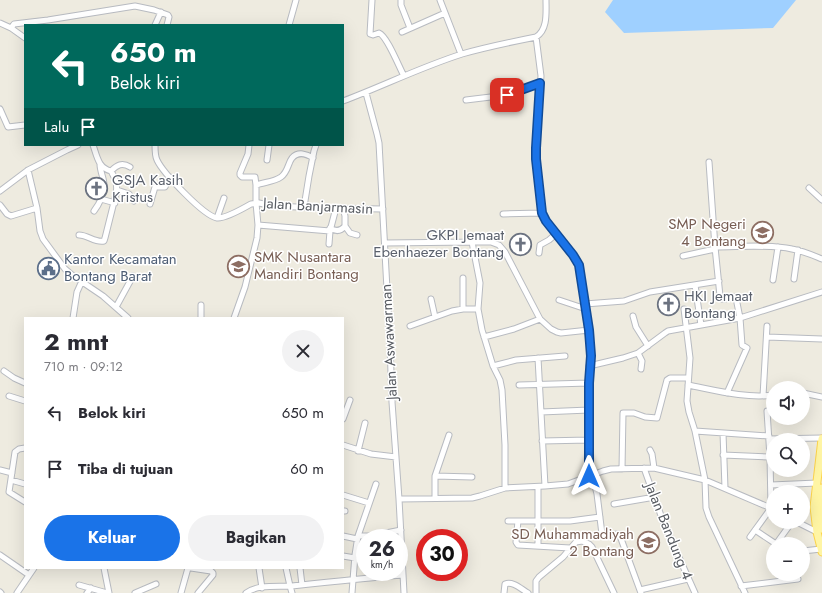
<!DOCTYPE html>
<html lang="id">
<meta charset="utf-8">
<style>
body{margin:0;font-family:Jost,sans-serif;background:#f2f2f3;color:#2b2b33;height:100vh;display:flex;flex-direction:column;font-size:15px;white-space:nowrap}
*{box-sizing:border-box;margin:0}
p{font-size:13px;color:#7c7c81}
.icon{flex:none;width:22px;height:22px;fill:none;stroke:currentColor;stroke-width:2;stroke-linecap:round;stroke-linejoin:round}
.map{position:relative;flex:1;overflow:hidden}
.sheet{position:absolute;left:24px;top:317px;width:320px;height:252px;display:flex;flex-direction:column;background:#fff;border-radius:0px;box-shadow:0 4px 16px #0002}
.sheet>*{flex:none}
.hud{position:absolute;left:24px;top:24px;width:320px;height:122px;border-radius:0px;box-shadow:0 4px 16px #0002;background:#00695c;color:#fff;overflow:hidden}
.controls{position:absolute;left:766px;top:381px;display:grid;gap:8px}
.controls a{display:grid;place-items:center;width:44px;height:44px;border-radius:50%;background:#fff;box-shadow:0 4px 16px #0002;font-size:20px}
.speed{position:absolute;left:356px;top:529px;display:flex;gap:8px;font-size:20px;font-weight:700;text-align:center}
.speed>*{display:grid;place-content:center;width:52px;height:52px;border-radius:50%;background:#fff;box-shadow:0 4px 16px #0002;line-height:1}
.speed small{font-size:10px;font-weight:400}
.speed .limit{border:6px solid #d22;background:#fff;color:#111}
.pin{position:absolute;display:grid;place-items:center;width:34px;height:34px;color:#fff;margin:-17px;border-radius:8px;box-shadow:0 2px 6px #0006}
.me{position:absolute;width:44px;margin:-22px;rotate:0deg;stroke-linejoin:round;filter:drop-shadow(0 0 3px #0008)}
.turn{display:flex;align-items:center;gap:14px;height:84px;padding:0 20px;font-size:18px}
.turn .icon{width:52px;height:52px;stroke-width:2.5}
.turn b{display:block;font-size:28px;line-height:34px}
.then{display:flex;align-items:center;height:38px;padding:0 20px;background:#0003;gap:8px;font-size:15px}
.round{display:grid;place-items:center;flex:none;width:42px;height:42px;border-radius:21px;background:#f2f2f3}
.headline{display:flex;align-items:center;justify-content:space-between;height:68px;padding:0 20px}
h1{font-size:24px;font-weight:700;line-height:30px}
.cta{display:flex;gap:8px;margin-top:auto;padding:8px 20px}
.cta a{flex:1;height:46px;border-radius:24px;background:#1a73e8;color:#fff;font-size:16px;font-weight:700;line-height:46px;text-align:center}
.cta a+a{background:#f2f2f3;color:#2b2b33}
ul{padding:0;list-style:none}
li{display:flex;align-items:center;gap:12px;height:56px;padding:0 20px}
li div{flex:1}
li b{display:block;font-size:15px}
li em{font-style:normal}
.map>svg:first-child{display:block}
.water{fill:#9fd0ff}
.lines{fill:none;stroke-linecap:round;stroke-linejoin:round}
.minor-casing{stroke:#b8bbc1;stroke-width:7}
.major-casing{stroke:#fdd44a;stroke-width:9}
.minor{stroke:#fff;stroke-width:5}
.major{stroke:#fff5a4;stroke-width:7}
.route-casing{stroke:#114b97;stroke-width:10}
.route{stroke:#1a73e8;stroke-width:7}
.labels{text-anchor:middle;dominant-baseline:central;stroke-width:3;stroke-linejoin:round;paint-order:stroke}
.worship-label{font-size:15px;fill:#5b616d;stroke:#fff;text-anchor:start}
.street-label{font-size:15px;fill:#595d63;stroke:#fff}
.education-label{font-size:15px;fill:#785e54;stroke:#fff;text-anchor:end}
.service-label{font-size:15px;fill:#4e5e75;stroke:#fff;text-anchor:start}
</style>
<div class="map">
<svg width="822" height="593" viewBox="0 0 822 593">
<rect width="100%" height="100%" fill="#eeebe0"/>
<path class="water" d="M613 0H796L773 28 624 33 605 12Z"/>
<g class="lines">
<defs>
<path id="minor" d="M372 0 370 34 373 35 379 33C387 36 399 67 404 76
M401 0V5L410 28
M440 0 461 54
M0 23 11 28 25 38
M155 25 161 12
M289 25 296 0
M11 28 14 24 48 20 135 6 154 10 168 15 169 17 167 25
M402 32 445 13
M536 37 541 76 536 148V159L541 203 543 217 546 221 573 255 579 265 580 270 590 348 591 356 589 383V476L595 486 597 494 602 534 603 535 618 534 620 536 641 593
M366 93 377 134 379 143 390 344 392 402 399 499 404 593
M466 100 507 95 540 83
M343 101C383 86 421 67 462 54 486 47 511 42 536 37 548 30 546 12 546 0
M0 109 8 127 25 125
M155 145C155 150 155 156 157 160 163 173 204 216 217 218 225 219 244 208 251 204L259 203 274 206 320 208 383 209
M249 145 248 154 240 173V175L242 177H255L256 185
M267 160 269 145
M709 162 715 247
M100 164C100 172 104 178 104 185 104 190 102 194 101 199
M28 170 37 208 40 231 43 239 65 269 72 275 103 296 128 318
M111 171C117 165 122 162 130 167
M809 188 822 200
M117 190 129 194 134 201
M0 191 28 170 67 150 78 145
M150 204 155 187H165L170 177
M0 205 7 214 11 216 37 208
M304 207 309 176 314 151 316 145
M343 208 345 216V226L350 233 357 235
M94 211 98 205 101 199 115 203
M503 214 542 213
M217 218 224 198
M258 225 330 231 336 208
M330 228C336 232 341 231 345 226
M79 235C88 235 95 243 104 241L105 238 116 194C118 184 115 178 111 171 98 168 97 156 93 145
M472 242 480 283 478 309 482 330 493 366 500 380 502 390 505 445V488
M385 243 472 242H491L499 245 505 252 540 319 551 329 557 332 561 333 589 330
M329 244 330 231
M539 253 540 245 549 240 556 234
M683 256 715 249
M463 278V309
M794 279 798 250
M773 280 778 247
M695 285 701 325
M431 299 435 317
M559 300 586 309
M585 304 624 301 650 292 719 281
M116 307 133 276
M684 309 690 358 687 401 689 412 695 431 705 480 706 508 709 517 745 593
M633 316 636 327 648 346
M73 318 77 292 82 281
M201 318V305
M234 318 245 287 257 238 258 225 256 203V185C264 182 274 182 281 177 288 172 288 163 292 158 298 151 307 154 313 158
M410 326 452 311 463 309H478
M484 337 514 329 540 319
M767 337 822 339
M638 353 642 361 641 369
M538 358 545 486
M493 366 516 360 565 356
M589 366 623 358 638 353 665 333 668 331 740 318 822 292
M4 371 14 378 25 383
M519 385 589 383
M688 385C714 390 747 399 773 395
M727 393 747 348 742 345 740 318 736 298 734 297 725 299H721L720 296 715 247C739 247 769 244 792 249 803 251 812 255 822 259
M803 393 822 397
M9 396 25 401
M763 396 767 326
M541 412 589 410
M343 419 350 400
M695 431 769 436
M723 433 725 488
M769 439 822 438
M542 441 589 440
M343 445 371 454 396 457
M25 448 19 449 15 452 9 492 25 502
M650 450 652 454 654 468
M358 451 365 423
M723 455 770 457
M644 468 664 524 695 593
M622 469 623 413H634L645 417 657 418 667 380 670 378H688
M0 470 12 473
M435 476 472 477
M11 480 25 484
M771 485 817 483
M343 495 369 503
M435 498V476L449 435
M399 499 472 498 480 496 505 488 545 486 568 484 603 471 611 469 654 468 705 480 773 509
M614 504 655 497
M343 511H345
M508 521H518
M797 522 817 532
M755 530 776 544
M343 536 357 539
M358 536H371L401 530
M750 537 771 508 770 457 767 411
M776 544 792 522
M538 546V487
M570 548 518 545 516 542 518 521H570L600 517
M803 551 821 549
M0 555 29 575
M355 555 365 554
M343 556 355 558
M104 568 109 593
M191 568 211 571 213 573V575L198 593
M259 568 262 588
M286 568 290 586 292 593
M300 568 302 585
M79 585 107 593
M741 586 798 579
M640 590 688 579
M0 592 1 593
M17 593 34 568
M87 593 91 588
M135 593 156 584
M181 593 188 568
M246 593C258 584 277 587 292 586 329 582 366 578 403 575
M352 593 355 555 358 536 376 484
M504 593 505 584C513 581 521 589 528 593
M536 593V581L539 577 563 557 576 542 582 541 589 544 592 547 614 593"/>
<path id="major" d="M822 439 814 507 817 532 822 552
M822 488C820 503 820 515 822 529"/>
</defs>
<use href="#minor" class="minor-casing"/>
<use href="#major" class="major-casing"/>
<use href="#minor" class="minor"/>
<use href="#major" class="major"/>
</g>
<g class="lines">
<defs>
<path id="route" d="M507 95 540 83 536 148V159L542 213 546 221 573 255 579 265 589 330 591 356 589 383V476"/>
</defs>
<use href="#route" class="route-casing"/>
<use href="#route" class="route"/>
</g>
<defs>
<symbol id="church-ring" viewBox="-11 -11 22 22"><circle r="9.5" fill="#fff" stroke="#6b7280" stroke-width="1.5"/><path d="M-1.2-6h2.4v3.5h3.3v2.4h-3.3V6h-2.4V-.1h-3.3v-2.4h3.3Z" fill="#6b7280"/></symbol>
<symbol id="school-ring" viewBox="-11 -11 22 22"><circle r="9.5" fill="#fff" stroke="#8d6e63" stroke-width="1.5"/><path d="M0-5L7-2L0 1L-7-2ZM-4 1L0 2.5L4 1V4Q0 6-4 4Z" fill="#8d6e63"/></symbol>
<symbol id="civic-ring" viewBox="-11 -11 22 22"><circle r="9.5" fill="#fff" stroke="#5c6f8a" stroke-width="1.5"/><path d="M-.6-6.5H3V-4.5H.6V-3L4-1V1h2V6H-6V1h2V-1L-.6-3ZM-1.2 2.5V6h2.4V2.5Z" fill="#5c6f8a"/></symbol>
</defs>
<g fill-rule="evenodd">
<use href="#church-ring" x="84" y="176" width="25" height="25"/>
<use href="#school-ring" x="750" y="220" width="25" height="25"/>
<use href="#church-ring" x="508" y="232" width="25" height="25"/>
<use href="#school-ring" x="226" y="254" width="25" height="25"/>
<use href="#civic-ring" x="36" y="256" width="25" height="25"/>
<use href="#church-ring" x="656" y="292" width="25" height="25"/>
<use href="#school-ring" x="636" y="530" width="25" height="25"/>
</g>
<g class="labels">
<g class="worship-label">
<text x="112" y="180">GSJA Kasih<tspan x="112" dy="17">Kristus</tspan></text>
<text x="504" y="235" text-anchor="end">GKPI Jemaat<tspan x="504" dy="17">Ebenhaezer Bontang</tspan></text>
<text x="684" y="296">HKI Jemaat<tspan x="684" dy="17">Bontang</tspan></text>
</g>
<g class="street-label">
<text transform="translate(318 206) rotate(3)">Jalan Banjarmasin</text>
<text transform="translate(389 342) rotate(-93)">Jalan Aswawarman</text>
<text transform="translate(669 531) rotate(68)">Jalan Bandung 4</text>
</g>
<g class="education-label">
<text x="746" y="224">SMP Negeri<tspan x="746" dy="17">4 Bontang</tspan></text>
<text x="254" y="257" text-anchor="start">SMK Nusantara<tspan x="254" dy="17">Mandiri Bontang</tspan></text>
<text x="634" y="534">SD Muhammadiyah<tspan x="634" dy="17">2 Bontang</tspan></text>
</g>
<g class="service-label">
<text x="64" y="259">Kantor Kecamatan<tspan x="64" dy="17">Bontang Barat</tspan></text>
</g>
</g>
</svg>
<div class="controls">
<a><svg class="icon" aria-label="sound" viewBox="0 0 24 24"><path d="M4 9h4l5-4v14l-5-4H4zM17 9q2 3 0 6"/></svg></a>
<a><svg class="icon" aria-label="search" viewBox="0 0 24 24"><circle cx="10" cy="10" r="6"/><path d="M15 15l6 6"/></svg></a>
<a>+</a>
<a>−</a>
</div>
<div class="speed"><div>26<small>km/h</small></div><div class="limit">30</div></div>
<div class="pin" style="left:507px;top:95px;background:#d93025"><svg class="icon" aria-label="arrive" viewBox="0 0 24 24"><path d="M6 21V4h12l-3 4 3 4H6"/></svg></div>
<svg class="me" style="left:589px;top:476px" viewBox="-20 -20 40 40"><path d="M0-17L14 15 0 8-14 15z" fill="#1a73e8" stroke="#fff" stroke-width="4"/></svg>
<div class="hud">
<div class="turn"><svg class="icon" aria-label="left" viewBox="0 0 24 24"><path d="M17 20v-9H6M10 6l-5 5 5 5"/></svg><div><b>650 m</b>Belok kiri</div></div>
<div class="then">Lalu<svg class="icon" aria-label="arrive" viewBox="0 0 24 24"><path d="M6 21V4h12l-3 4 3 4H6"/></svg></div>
</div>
<section class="sheet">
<div class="headline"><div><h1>2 mnt</h1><p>710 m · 09:12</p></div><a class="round"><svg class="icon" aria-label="close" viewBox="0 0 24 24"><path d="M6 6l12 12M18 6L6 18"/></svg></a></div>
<ul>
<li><svg class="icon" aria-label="left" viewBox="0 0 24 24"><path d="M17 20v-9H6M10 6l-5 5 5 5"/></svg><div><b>Belok kiri</b></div><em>650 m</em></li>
<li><svg class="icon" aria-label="arrive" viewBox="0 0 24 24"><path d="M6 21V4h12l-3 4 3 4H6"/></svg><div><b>Tiba di tujuan</b></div><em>60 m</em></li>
</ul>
<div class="cta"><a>Keluar</a><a>Bagikan</a></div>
</section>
</div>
